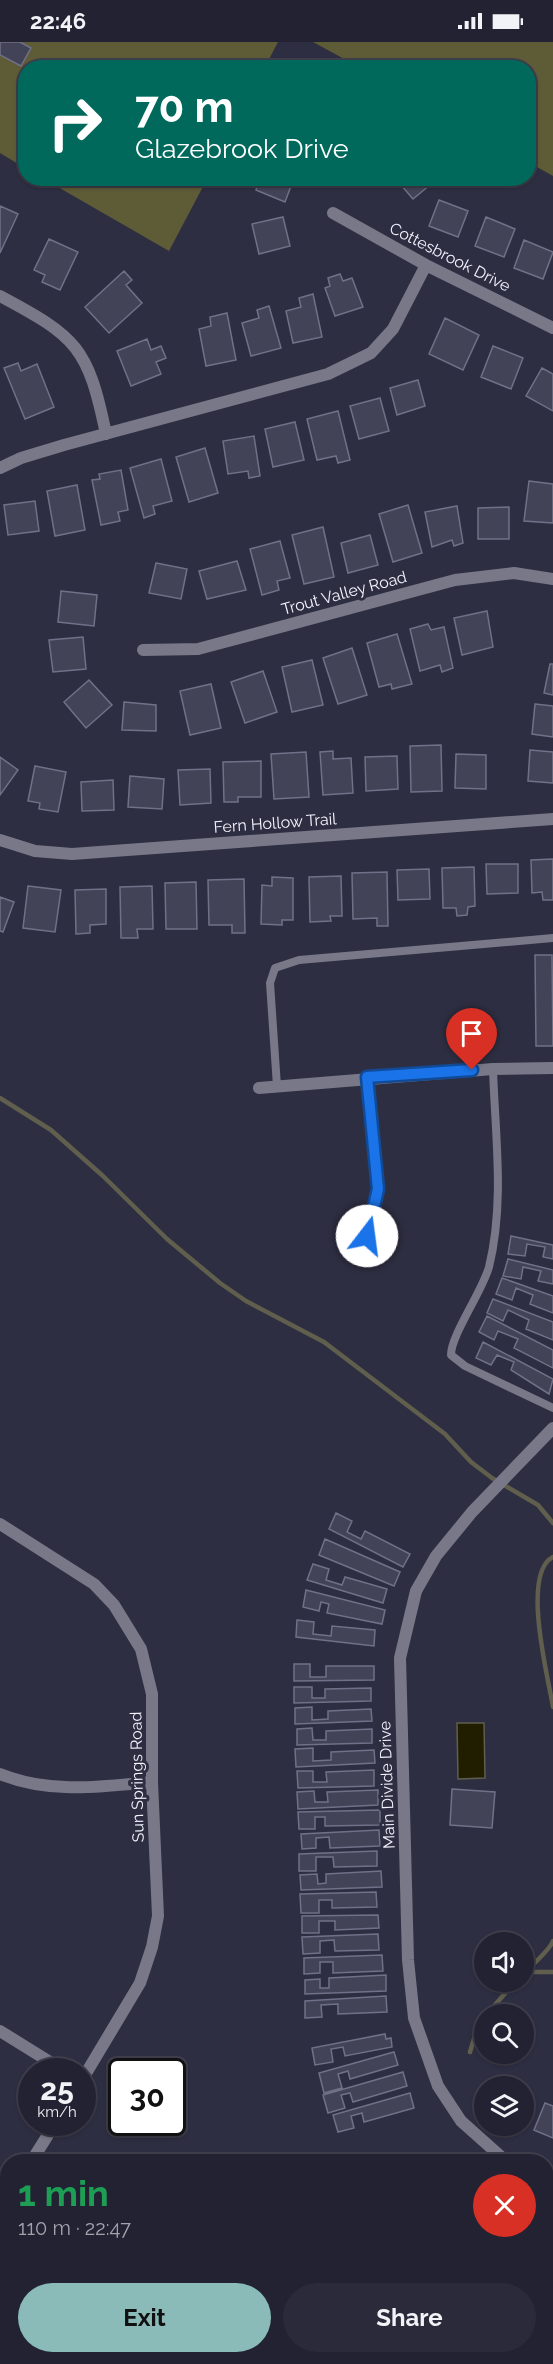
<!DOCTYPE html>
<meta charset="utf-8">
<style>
body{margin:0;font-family:Raleway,sans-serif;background:#2a2a3a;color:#f1f3f6;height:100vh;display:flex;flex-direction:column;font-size:22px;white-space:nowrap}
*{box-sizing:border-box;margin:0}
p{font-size:20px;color:#a2a4ac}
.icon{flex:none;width:33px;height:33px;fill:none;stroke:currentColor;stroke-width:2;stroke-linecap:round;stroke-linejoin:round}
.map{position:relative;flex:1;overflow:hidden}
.panel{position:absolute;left:0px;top:2112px;width:554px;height:210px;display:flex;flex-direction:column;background:#222232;border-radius:24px 24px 0 0;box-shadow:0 2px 4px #0004,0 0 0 2px #3f3f4d}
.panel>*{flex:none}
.banner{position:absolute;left:18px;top:18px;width:518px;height:126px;border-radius:24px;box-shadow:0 2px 4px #0004,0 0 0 2px #3f3f4d;background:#00695c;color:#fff;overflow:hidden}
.tools{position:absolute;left:474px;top:1890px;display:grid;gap:12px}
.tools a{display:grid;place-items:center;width:60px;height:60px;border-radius:50%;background:#222232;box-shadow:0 2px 4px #0004,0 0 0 2px #3f3f4d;font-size:30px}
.speed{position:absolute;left:18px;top:2016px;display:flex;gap:12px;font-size:30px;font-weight:700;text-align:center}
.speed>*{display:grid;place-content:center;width:78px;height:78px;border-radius:50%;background:#222232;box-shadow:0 2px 4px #0004,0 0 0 2px #3f3f4d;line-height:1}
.speed small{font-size:15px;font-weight:400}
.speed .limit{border:3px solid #111;border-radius:9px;background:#fff;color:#111}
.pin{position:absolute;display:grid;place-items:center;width:51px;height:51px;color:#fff;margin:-62px -26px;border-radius:50% 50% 50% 0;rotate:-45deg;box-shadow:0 0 6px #0007}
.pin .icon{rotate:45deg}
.me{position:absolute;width:66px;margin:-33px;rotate:15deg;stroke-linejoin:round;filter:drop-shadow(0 0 4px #0008)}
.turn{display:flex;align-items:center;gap:21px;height:126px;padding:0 18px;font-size:27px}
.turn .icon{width:78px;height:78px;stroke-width:2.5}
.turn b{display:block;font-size:42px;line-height:51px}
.round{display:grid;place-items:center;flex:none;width:63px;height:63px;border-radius:32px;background:#2a2a3a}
.summary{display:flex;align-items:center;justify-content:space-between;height:102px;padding:0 18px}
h1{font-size:36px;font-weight:700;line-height:45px;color:#1e9e55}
.primary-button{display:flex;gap:12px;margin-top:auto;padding:12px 18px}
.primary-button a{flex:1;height:69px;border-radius:36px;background:#8bbbb9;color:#111;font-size:24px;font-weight:700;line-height:69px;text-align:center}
.primary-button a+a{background:#2a2a3a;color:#f1f3f6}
.status{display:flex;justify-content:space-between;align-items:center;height:42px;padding:0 30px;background:#222232;direction:ltr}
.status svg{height:16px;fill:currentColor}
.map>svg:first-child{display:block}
.forest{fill:#5e5b37}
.water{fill:#211e00;stroke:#605e4c;stroke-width:1.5}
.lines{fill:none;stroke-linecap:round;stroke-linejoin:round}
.stream{stroke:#605e4c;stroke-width:4.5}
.building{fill:#424357;stroke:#707188;stroke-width:1.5}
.service{stroke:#787888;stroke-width:8}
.minor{stroke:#787888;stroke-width:12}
.route-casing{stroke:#114b97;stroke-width:15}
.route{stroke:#1a73e8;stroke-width:10}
.labels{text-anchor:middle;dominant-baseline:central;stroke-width:6;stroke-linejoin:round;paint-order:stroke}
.street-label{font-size:16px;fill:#f3f4fe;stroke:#2e2e42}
</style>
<div class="status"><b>22:46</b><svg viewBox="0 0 49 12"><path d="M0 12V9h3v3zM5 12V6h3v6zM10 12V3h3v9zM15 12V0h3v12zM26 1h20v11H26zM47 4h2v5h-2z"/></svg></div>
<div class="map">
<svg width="553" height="2322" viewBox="0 0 553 2322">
<rect width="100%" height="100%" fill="#2e2e42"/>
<path class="forest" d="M0 0H278L265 25 26 26 25 126 0 111Z
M313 0H553V134L528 120V26L359 25Z
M44 137H207L169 209Z"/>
<path class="water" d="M457 1681H484L485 1736 458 1737Z"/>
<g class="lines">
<path class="stream" d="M0 1056 51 1088 103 1134 167 1197 220 1241 246 1259 324 1300 445 1392 471 1420 492 1436 538 1463 553 1481
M553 1515C521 1531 548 1635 553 1665
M525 1930H553
M524 1931C532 1923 549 1909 553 1899
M487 1972 515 1940
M470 2010 478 1984 484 1976
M246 2322 250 2314"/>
</g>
<path class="building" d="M0 0H20L31 6 21 24 0 13Z
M260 136H294L285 160 256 148Z
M395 136H434L436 138 413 157Z
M439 158 468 169 458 195 429 184Z
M0 164 18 172 0 211Z
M283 175 290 204 259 212 252 182Z
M486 175 515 187 504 215 475 204Z
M49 197 78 210 60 248 42 240 45 233 34 228Z
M524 198 553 210 543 237 514 226Z
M124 229 132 238 126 243 142 261 109 291 85 265Z
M340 232 343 239 352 236 363 265 335 274 325 246 330 244 328 236Z
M313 252 322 295 293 301 286 269 301 265 299 256Z
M269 264 281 306 251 314 242 281 259 276 257 268Z
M227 271 236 318 206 324 199 287 211 284 210 275Z
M445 276 479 293 463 328 429 312Z
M147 297 151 308 161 304 166 316 156 320 161 332 131 344 117 309Z
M493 304 523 316 511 347 481 335Z
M18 321 21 329 37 322 54 365 25 377 4 326Z
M542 326 553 332V369L526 354Z
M418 338 425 364 397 373 390 346Z
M380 356 389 389 359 397 350 364Z
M338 369 350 418 338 421 336 414 317 418 307 377Z
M295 380 304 418 273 425 265 387Z
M254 394 260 434 249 436 248 429 228 432 223 399Z
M205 406 218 451 189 460 176 415Z
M161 417 172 459 153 464 155 472 144 476 130 426Z
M121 428 128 468 118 470 120 479 101 483 92 438 100 437 99 432Z
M529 439 553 442V481L524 479Z
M77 443 85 488 55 494 47 449Z
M35 459 39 489 8 493 4 463Z
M408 463 422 511 393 520 379 472Z
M457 464 463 501 454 504 452 498 432 505 425 470Z
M509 465V497H478V466Z
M323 485 334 535 304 542 292 493Z
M370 493 378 523 348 531 341 501Z
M280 499 290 536 277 539 279 548 262 553 250 507Z
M237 519 246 548 207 557 199 529Z
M156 521 187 527 181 557 149 551Z
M61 549 97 553 94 584 58 580Z
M487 569 493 605 462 613 454 576Z
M428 582 431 588 444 585 453 626 442 630 440 623 420 629 410 587Z
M397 592 412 642 392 647 391 642 379 645 367 601Z
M83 595 86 627 53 630 49 598Z
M352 606 367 653 338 662 323 616Z
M312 618 323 663 292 670 282 625Z
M550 622H553V653L544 651Z
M263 629 277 670 245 681 231 640Z
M89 638 112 663 86 686 64 660Z
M211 642 221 686 190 693 180 649Z
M124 660 156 663V689L122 688Z
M535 662 553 664V695L532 692Z
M441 703 442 749 411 750 410 704Z
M530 708 553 710V741L528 739Z
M333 709V717L351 716 353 751 323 753 320 710Z
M306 710 309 755 274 757 271 712Z
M456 712 486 713V747L455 746Z
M397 714 398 747 366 749 365 715Z
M0 715 18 728 0 753Z
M261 719V755H238V760H224L223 720Z
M35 724 66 730 58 770 39 767 40 761 28 759Z
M210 727 211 761 180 763 178 728Z
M130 734 164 737 162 767 128 765Z
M113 738 114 768 82 769 81 740Z
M553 817V858H543L542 850 532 851 531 818Z
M486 822H518V851L487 852Z
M474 825 475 864 468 865 467 873 457 874 456 866H443L442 826Z
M429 827 430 857 398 858 397 828Z
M387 830 388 884H377V876L353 877 352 831Z
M341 834 342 874H330L331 879 310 880 309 835Z
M272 835 293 836V878H282V883L261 882 262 843 272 844Z
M244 837 245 891H232V883H209L208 838Z
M196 840 197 887H166L165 841Z
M28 844 61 848 55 890 23 886Z
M152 844 153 887H137L138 896H121L120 845Z
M106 847V882L90 883V891L76 892 75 848Z
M0 855 14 860 3 890 0 889Z
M535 913H552L553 1004H536Z
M511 1194 553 1203V1217L543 1215 545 1205 527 1202 525 1214 508 1212Z
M508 1217 553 1228V1242L538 1239 541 1229 523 1225 521 1237 503 1234Z
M502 1236 553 1254V1271L530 1262 533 1253 516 1246 512 1258 496 1252Z
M493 1257 553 1280V1298L526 1287 529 1278 508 1268 503 1279 487 1271Z
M487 1274 553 1308V1326L514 1306 518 1297 498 1289 494 1298 479 1290Z
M483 1300 553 1337 549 1352 511 1328 514 1320 497 1313 491 1323 476 1316Z
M336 1471 352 1479 347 1490 361 1497 365 1489 410 1512 403 1525 329 1487Z
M325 1497 400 1530 394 1544 319 1513Z
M313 1522 329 1527 326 1538 342 1543 345 1535 387 1547 383 1561 307 1538Z
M306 1548 385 1568 382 1582 327 1571 329 1562 321 1560 319 1569 303 1565Z
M297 1578 314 1580 313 1592 331 1594 332 1584 375 1588 374 1604 296 1595Z
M294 1622H310V1635H326V1624H374V1638L294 1639Z
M294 1645H312V1656H325V1647L371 1646V1659L294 1661Z
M312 1665V1678L328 1677V1669L371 1667 372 1679 295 1682V1666Z
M312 1686 313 1698H326V1689L372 1687V1701L297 1703V1687Z
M313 1706V1719L331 1718V1710L374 1708 375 1721 296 1725 295 1707Z
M374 1728V1744L298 1746 297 1729H313V1740H327L326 1730Z
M452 1747 495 1750 492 1786 450 1783Z
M378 1748V1763L298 1767 297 1750 314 1749 315 1760H328L327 1750Z
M380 1768V1783L325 1784V1775H315V1787H299L298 1770Z
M379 1788 380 1804 330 1806 329 1795 316 1796V1806L302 1807 301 1792Z
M377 1809V1824L334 1825 333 1815H316V1829H299V1812Z
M381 1829 382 1845 301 1848 300 1833 317 1832 318 1842 326 1841V1832Z
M376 1850 377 1865 332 1866V1858H319V1871H301L300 1852Z
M378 1873 379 1886 335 1888V1879H319V1891H302V1874Z
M378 1892 379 1908 335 1909 334 1898 320 1899V1911L303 1912 302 1895Z
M382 1913 383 1929 333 1931V1920H320V1931L304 1932V1916Z
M386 1933V1949L305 1952V1938L320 1937V1946H329V1936Z
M386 1954 387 1970 338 1972V1962L321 1963 322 1975 305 1976V1959Z
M385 1992 386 1997 391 1996 392 2005 345 2014 343 2005 331 2007 333 2020 315 2023 312 2006Z
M394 2010 398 2023 350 2037 348 2029 338 2032 342 2046 324 2051 319 2031Z
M403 2030 407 2044 353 2060 350 2051 341 2053 345 2066 328 2071 323 2053Z
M410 2051 414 2066 364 2080 362 2071 351 2074 354 2086 338 2090 333 2073Z
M545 2061 553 2064V2096L534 2088Z
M553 2297V2320L546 2314V2306Z
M397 2314H431L432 2315 430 2322H394Z"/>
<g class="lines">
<path class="service" d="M493 1027C495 1092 505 1160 489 1225 482 1250 451 1293 451 1313L465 1324 553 1366
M277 1044 270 941 275 926 299 918 553 896"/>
<path class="minor" d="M333 171 426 223 553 286
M0 254C77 295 88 305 106 392
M0 426 21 416 64 403 328 332 371 311 393 287 426 223
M143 608 198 607 455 538 514 531 553 537
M0 798 35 809 72 812 553 777
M259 1046 493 1027 553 1026
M361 1213 373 1175 378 1147 367 1035
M0 1482 94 1542 114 1563 141 1607 152 1652V1740L158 1874 152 1905 140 1941 82 2038
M0 1732C50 1752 100 1745 152 1740
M0 1989 66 2030
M31 2120 56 2080
M507 2120 461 2079 438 2044 414 1976 408 1918 400 1616 416 1549 436 1514 472 1470 553 1386
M546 2141 553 2144
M546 2248 553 2239
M495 2322 499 2314"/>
</g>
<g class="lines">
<defs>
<path id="route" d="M367 1194 378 1147 367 1035 472 1028"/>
</defs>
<use href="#route" class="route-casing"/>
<use href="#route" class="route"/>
</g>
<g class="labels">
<g class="street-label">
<text transform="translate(450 215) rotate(27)">Cottesbrook Drive</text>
<text transform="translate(344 551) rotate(-15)">Trout Valley Road</text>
<text transform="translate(275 781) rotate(-4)">Fern Hollow Trail</text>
<text transform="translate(137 1735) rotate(-91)">Sun Springs Road</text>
<text transform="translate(387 1743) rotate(-92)">Main Divide Drive</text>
</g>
</g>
</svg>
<div class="tools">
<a><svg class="icon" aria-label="sound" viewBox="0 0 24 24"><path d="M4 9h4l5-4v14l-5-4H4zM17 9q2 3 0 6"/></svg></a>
<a><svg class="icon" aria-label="search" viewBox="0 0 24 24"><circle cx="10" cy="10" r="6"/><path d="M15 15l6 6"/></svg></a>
<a><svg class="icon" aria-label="layers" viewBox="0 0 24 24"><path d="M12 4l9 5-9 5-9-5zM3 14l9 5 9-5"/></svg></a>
</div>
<div class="speed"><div>25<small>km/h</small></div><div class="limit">30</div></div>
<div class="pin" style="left:472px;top:1028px;background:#d93025"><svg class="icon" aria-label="arrive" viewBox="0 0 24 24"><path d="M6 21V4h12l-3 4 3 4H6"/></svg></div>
<svg class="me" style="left:367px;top:1194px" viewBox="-20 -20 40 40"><circle r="19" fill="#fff"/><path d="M0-13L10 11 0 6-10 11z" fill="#1a73e8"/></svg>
<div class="banner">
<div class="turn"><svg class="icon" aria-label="right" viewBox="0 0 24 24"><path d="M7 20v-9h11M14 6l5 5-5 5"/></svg><div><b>70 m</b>Glazebrook Drive</div></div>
</div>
<section class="panel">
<div class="summary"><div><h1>1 min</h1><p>110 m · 22:47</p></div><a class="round" style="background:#d93025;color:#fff"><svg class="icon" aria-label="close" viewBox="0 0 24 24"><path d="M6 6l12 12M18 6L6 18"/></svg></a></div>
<div class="primary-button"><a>Exit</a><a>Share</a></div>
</section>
</div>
